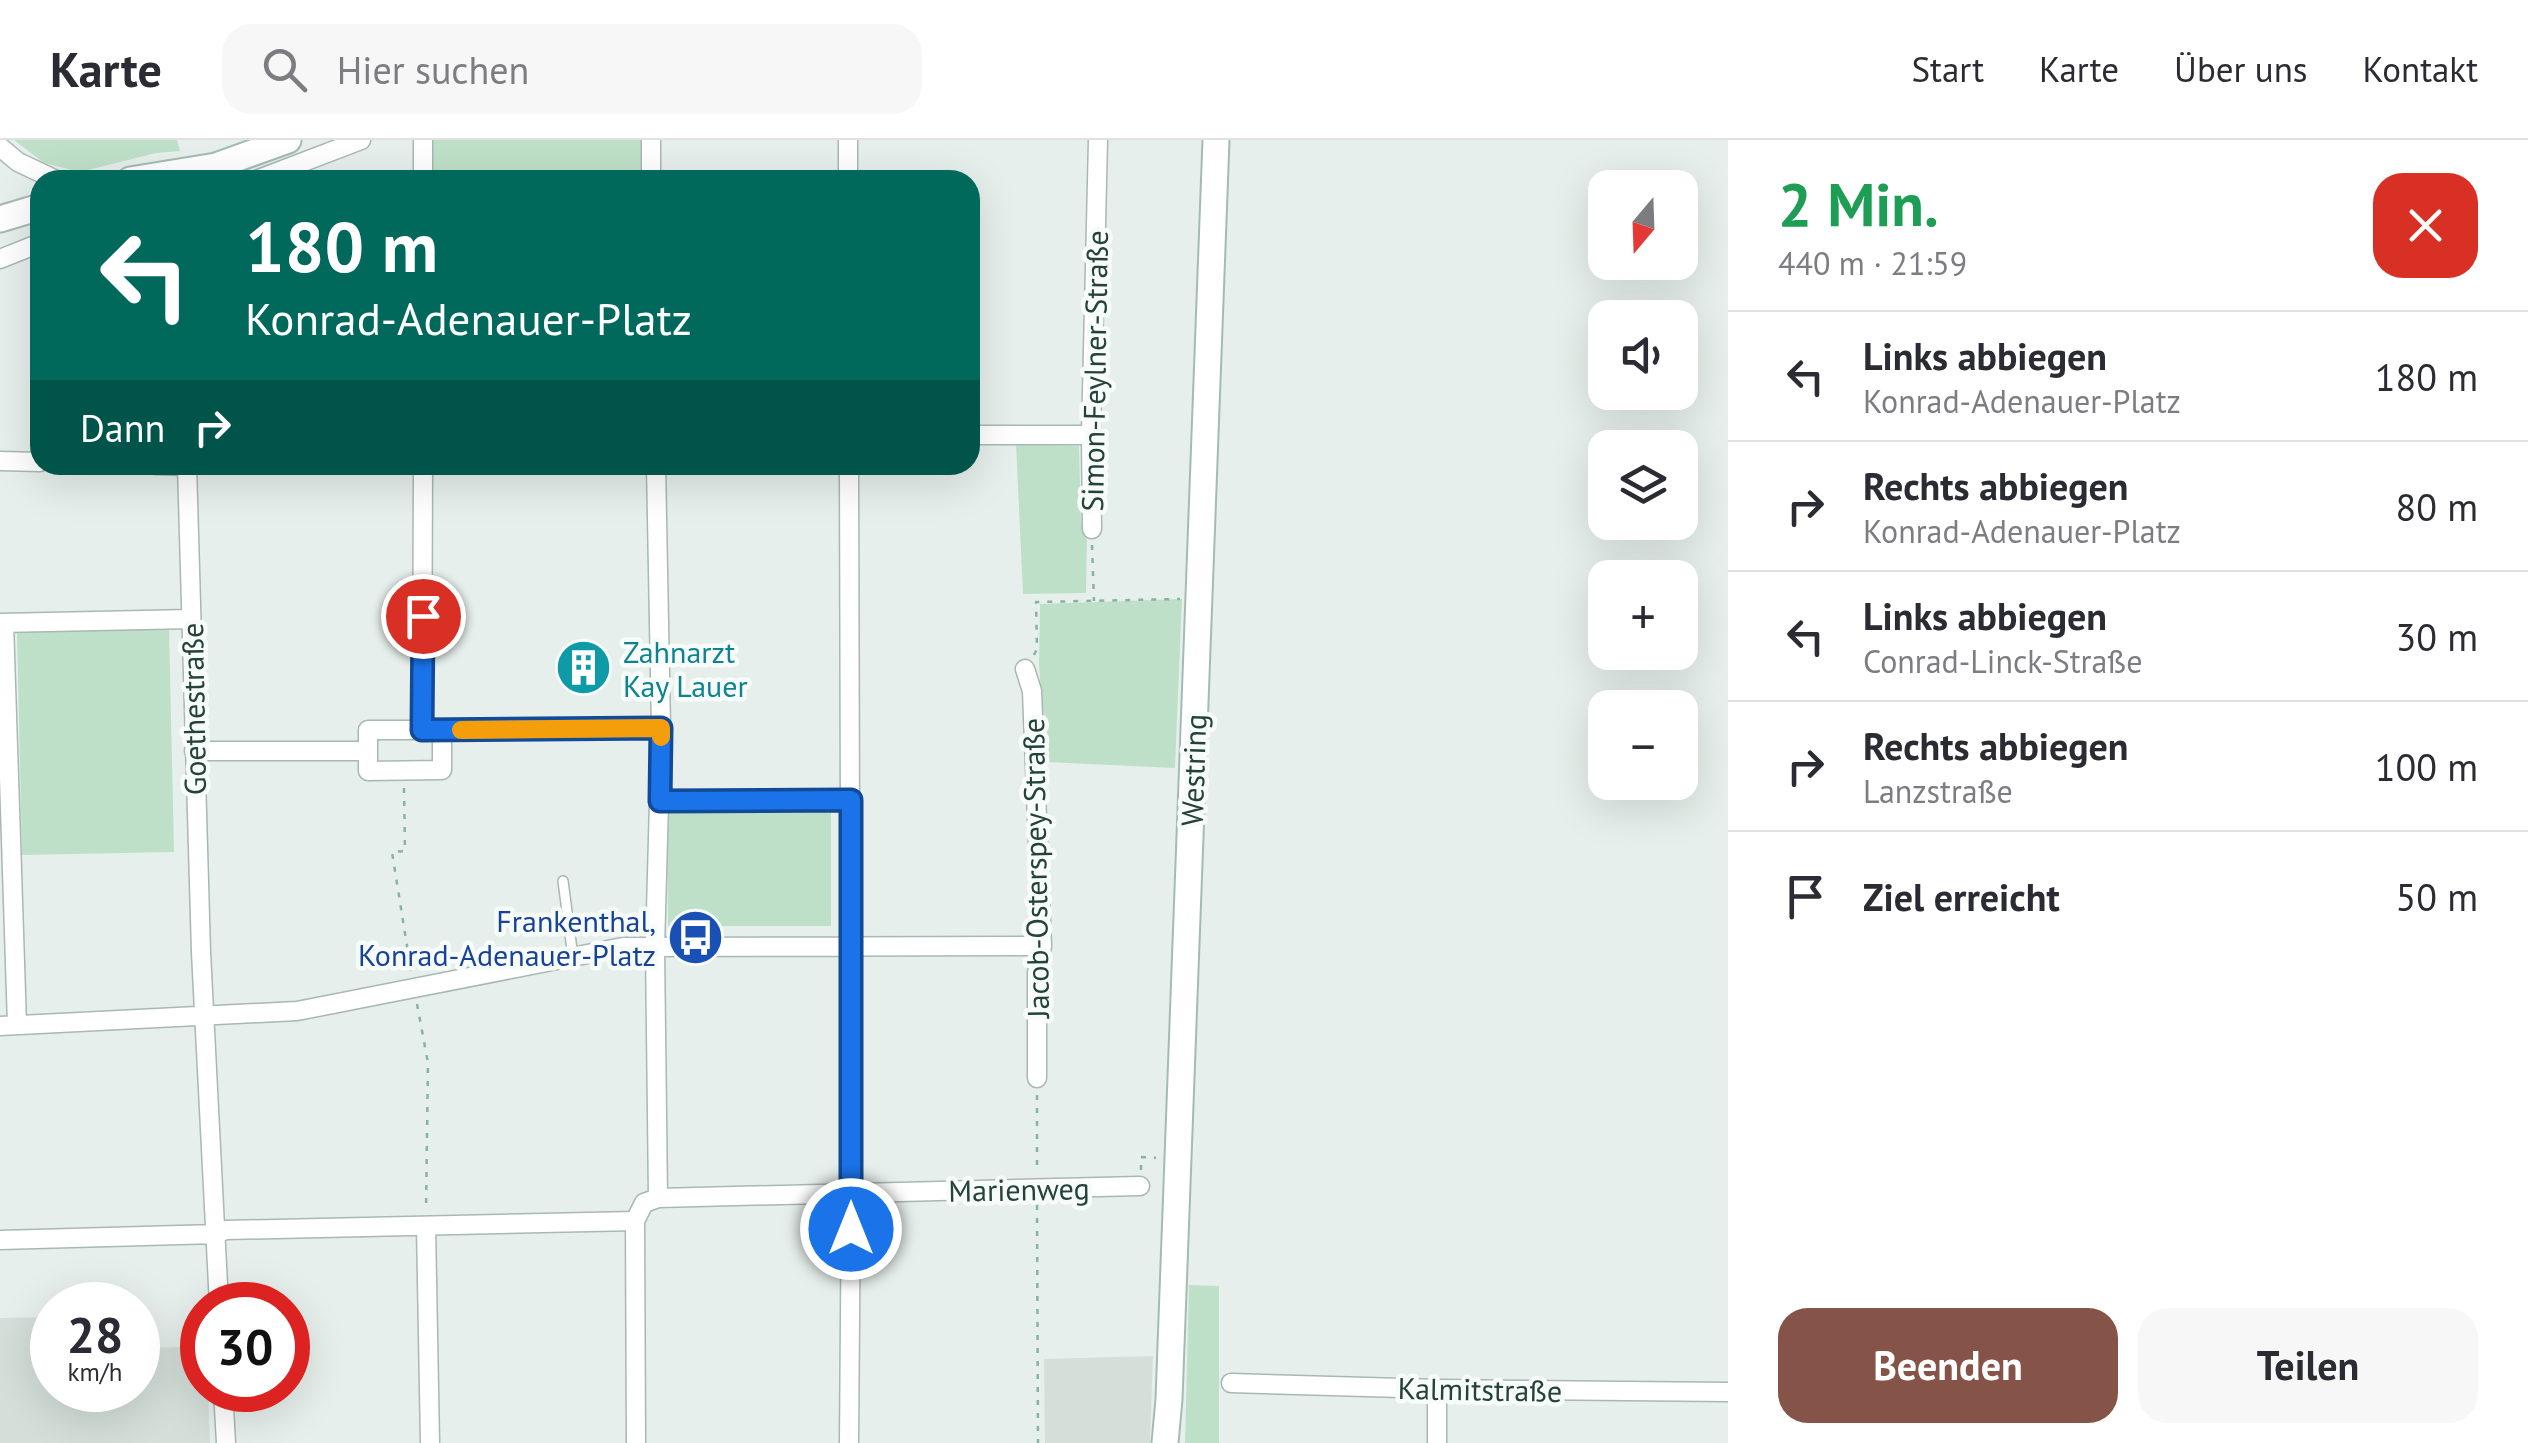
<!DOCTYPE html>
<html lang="de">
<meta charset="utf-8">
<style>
body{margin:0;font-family:"PT Sans",sans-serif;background:#f7f7f7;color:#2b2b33;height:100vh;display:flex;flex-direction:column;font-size:38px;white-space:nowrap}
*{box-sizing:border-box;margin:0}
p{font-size:32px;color:#7c7c81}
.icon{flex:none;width:55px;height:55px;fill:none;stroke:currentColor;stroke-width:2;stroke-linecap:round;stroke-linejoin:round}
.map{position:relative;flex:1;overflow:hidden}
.details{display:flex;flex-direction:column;background:#fff;width:800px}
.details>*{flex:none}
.guide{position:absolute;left:30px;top:30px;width:950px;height:305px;border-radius:30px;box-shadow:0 10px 40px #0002;background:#00695c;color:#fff;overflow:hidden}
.needle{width:65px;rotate:199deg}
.fabs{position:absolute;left:1588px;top:30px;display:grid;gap:20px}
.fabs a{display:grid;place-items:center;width:110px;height:110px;border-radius:20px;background:#fff;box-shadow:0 10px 40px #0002;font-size:50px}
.speed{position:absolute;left:30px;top:1142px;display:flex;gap:20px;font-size:50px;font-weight:700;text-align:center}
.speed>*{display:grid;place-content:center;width:130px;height:130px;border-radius:50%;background:#fff;box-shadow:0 10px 40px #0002;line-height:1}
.speed small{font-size:25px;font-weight:400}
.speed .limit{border:15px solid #d22;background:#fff;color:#111}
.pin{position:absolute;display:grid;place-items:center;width:85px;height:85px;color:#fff;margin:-42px;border:5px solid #fff;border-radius:50%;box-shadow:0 2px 10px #0007}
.me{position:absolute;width:110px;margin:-55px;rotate:0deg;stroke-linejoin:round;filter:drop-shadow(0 0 8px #0008)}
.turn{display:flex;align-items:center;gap:35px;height:210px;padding:0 50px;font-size:45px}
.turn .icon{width:130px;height:130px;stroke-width:2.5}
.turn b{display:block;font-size:70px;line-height:85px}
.then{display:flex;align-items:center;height:95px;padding:0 50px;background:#0003;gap:20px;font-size:38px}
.round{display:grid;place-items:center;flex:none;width:105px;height:105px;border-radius:30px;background:#f7f7f7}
.head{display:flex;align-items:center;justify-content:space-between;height:170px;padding:0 50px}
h1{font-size:60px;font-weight:700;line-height:75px;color:#1e9e55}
.action{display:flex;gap:20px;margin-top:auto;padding:20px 50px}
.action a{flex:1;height:115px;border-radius:30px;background:#855347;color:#fff;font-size:40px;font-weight:700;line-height:115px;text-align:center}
.action a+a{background:#f7f7f7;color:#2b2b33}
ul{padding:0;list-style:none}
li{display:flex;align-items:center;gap:30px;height:130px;padding:0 50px;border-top:2px solid #e1e1e2}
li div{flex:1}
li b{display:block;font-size:38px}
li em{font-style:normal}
header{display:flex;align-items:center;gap:60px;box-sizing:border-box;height:140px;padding:0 50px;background:#fff;border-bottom:2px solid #e1e1e2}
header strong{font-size:48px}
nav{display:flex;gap:55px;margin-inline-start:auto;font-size:35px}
.search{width:700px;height:90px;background:#f7f7f7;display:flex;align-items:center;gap:25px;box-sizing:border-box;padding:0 35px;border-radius:30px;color:#7c7c81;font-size:38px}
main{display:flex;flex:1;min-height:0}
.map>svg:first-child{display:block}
.built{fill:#d4dfda}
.green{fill:#bfe0c8}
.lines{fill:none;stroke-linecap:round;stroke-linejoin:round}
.service-casing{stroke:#a8b8b2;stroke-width:12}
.minor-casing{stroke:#a8b8b2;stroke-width:21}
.secondary-casing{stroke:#a4bbb3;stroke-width:29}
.path{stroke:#86b3a5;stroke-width:2.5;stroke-dasharray:5 8;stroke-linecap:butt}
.service{stroke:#fff;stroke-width:9}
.minor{stroke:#fff;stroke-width:18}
.secondary{stroke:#fff;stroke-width:25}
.route-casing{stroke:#114b97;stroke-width:25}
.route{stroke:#1a73e8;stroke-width:18}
.slow{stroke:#f59e0b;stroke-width:18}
.labels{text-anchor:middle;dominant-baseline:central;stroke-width:9;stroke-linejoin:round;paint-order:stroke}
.street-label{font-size:30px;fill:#24423a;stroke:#f7fbf9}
.culture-label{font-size:30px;fill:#0d838f;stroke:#f7fbf9;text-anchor:start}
.transit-label{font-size:30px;fill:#164399;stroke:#f7fbf9;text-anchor:end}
</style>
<header>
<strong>Karte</strong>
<div class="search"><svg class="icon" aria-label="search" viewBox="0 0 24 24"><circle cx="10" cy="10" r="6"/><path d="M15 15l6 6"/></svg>Hier suchen</div>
<nav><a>Start</a><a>Karte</a><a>Über uns</a><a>Kontakt</a></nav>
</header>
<main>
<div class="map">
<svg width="1728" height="1303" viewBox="0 0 1728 1303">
<rect width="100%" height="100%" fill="#e6efeb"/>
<path class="built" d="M52 1177V1250H138V1177H147L149 1208 202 1206V1250H208L210 1303H0V1178Z
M1153 1216 1150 1303H1045L1044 1219Z"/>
<path class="green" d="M14 0H177L180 11 156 13 80 32 44 23Z
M429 0H643V40H430Z
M1016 304 1079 306 1081 382 1087 391 1086 453 1023 454Z
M1182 459 1175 628 1046 622 1039 524 1040 464Z
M169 488 174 712 22 715 17 492Z
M831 669V786H668L667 670Z
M1189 1145 1219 1146V1303H1185Z"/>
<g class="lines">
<defs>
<path id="service" d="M563 741 573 817"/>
<path id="minor" d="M423 0V40
M651 0V40
M848 0V40
M0 7 18 22 56 40
M256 40 361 0
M0 119 40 103
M970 295H1091
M0 321 40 322
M155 325 187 326
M187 325 201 812 219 1165
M656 325 661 588 655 808 658 1058
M1092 389 1091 295 1098 0
M0 483 191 479
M4 483 17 885
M1025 529 1032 551 1042 806 1037 833V938
M422 590 423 325
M194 611H368V631L442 630V590L661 588
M368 611V590H432
M660 661H851
M0 886 297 871 623 807 1042 806
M426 1086 430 1303
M0 1100 216 1094 226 1090 635 1081
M1231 1243 1437 1249 1728 1252
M223 1250 226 1303
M636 1303 635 1081 644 1063 658 1058 1140 1046
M849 1303 851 1053 849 325
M1437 1303V1249"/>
<path id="secondary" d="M130 40 216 26 288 0
M0 79 40 67
M1165 1303 1169 1259 1216 0"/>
</defs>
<use href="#service" class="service-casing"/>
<use href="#minor" class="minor-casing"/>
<use href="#secondary" class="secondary-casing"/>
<path class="path" d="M77 40 110 32
M1092 405 1094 461
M1034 515 1037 509 1036 462 1180 459
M404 648 405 711 392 712 411 831
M417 864 428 923 426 1070
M1037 955V1032
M1141 1030V1017L1156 1018
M1037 1065 1038 1303"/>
<use href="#service" class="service"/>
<use href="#minor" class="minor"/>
<use href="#secondary" class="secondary"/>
</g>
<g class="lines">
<defs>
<path id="route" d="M423 476 422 590 661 588 660 661 851 660V1089"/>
</defs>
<use href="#route" class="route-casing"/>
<use href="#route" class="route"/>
<path class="slow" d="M461 590 661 588V597"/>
</g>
<defs>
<symbol id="building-disc" viewBox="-11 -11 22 22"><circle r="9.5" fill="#0f9aa8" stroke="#f7fbf9"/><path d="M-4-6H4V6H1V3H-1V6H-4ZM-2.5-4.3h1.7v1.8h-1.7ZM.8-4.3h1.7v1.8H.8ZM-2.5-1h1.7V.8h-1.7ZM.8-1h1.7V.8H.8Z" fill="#fff"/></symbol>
<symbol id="bus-disc" viewBox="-11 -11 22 22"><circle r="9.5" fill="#1a4fb4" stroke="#f7fbf9"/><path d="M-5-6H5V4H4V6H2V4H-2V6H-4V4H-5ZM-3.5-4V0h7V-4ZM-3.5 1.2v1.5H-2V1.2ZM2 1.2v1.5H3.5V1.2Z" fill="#fff"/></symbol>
</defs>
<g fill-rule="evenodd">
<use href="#building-disc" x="552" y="496" width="63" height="63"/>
<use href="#bus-disc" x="664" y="766" width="63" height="63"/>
</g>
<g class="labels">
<g class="street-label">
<text transform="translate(1094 231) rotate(-89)">Simon-Feylner-Straße</text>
<text transform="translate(193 569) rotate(-91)">Goethestraße</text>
<text transform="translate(1193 630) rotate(-88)">Westring</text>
<text transform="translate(1035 728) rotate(-91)">Jacob-Osterspey-Straße</text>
<text transform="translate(1019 1049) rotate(-1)">Marienweg</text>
<text transform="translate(1480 1249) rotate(1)">Kalmitstraße</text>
</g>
<g class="culture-label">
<text x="623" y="511">Zahnarzt<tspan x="623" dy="34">Kay Lauer</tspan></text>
</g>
<g class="transit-label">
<text x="656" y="780">Frankenthal,<tspan x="656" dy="34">Konrad-Adenauer-Platz</tspan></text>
</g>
</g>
</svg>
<div class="fabs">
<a><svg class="needle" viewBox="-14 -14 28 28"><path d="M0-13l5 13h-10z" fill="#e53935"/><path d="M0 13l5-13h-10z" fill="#7c7c81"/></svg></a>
<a><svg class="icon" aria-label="sound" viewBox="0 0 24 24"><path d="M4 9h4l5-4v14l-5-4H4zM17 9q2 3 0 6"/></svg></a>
<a><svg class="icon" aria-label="layers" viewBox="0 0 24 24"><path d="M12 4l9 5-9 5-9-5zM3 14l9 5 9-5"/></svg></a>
<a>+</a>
<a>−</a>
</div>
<div class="speed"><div>28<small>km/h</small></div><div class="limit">30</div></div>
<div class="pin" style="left:423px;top:476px;background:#d93025"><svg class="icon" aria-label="arrive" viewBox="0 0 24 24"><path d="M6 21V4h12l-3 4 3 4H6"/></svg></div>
<svg class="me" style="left:851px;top:1089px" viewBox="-20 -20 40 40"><circle r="17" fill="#1a73e8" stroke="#fff" stroke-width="3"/><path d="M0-11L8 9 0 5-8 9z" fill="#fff"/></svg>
<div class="guide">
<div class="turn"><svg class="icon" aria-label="left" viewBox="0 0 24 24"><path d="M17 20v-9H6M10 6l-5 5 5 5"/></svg><div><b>180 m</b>Konrad-Adenauer-Platz</div></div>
<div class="then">Dann<svg class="icon" aria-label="right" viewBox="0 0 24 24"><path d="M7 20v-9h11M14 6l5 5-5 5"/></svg></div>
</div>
</div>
<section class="details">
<div class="head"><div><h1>2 Min.</h1><p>440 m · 21:59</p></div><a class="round" style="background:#d93025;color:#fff"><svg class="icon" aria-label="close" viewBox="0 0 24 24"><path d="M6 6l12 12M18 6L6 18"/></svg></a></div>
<ul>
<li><svg class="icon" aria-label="left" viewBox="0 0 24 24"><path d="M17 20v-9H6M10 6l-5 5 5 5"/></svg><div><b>Links abbiegen</b><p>Konrad-Adenauer-Platz</p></div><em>180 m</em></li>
<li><svg class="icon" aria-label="right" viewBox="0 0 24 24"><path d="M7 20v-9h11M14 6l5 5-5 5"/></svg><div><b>Rechts abbiegen</b><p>Konrad-Adenauer-Platz</p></div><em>80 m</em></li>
<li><svg class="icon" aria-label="left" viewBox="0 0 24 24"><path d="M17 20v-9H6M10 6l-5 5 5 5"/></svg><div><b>Links abbiegen</b><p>Conrad-Linck-Straße</p></div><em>30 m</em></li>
<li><svg class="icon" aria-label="right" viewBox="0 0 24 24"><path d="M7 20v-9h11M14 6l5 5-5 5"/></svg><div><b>Rechts abbiegen</b><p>Lanzstraße</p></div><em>100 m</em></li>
<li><svg class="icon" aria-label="arrive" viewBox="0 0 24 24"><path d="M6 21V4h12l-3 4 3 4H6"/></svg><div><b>Ziel erreicht</b></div><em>50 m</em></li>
</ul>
<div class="action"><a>Beenden</a><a>Teilen</a></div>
</section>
</main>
